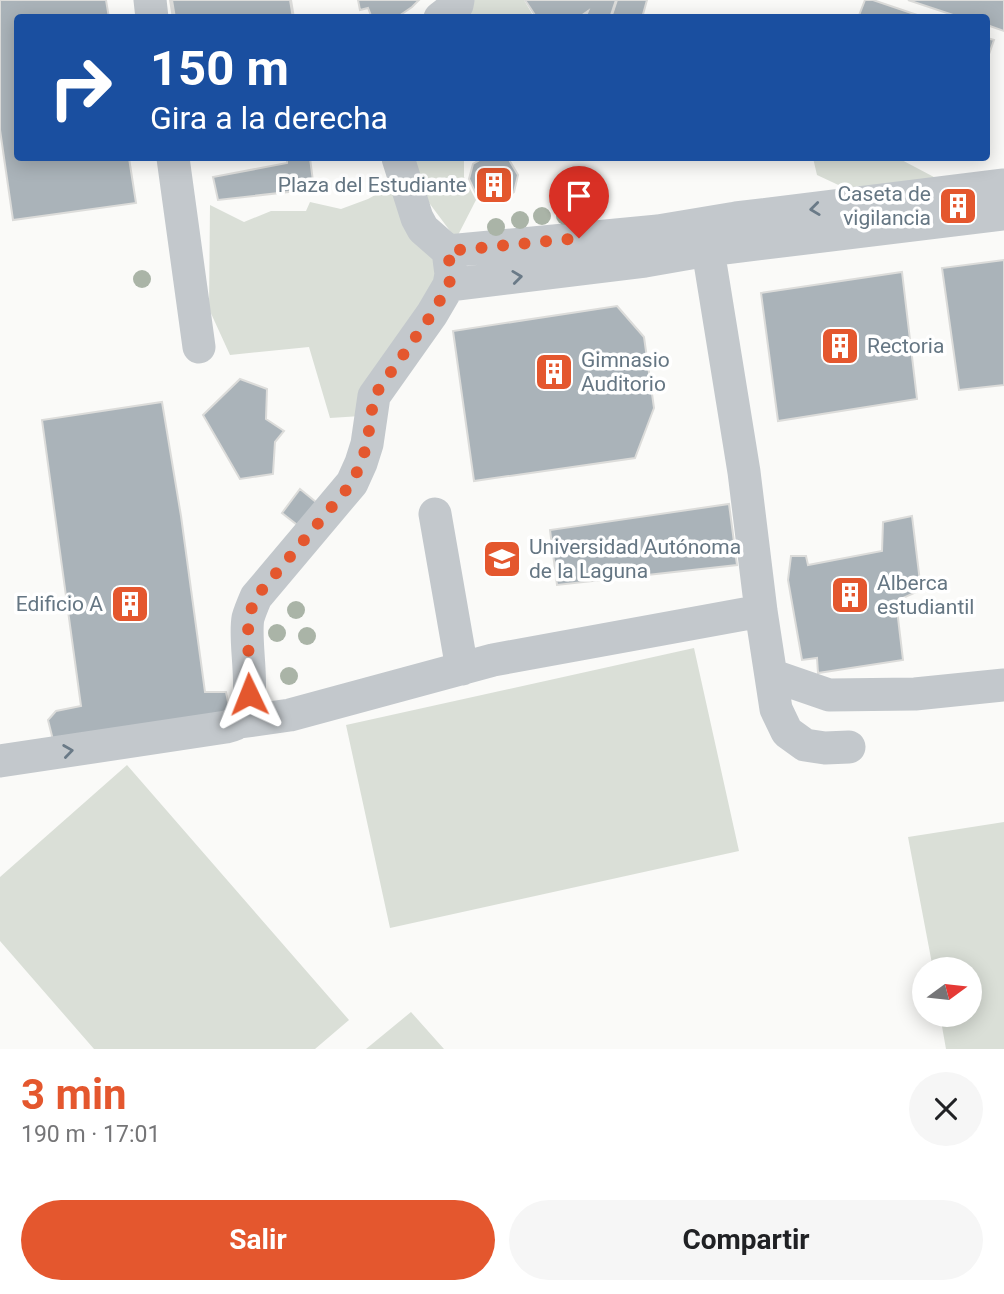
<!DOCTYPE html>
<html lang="es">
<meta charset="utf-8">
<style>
body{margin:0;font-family:Roboto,sans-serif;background:#f6f6f6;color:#202124;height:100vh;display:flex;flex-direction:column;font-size:26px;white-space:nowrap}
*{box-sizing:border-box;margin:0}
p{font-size:23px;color:#757577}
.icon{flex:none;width:38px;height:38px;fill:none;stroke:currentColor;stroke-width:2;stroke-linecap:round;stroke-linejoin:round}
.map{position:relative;height:1049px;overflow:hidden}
.details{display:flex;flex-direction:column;background:#fff;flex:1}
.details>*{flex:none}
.banner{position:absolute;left:14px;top:14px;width:976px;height:147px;border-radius:7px;box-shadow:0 4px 18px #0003;background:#1a4fa0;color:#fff;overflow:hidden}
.needle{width:46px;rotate:75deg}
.controls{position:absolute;left:912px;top:957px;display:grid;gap:14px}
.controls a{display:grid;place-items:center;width:70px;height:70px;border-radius:50%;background:#fff;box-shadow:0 4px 18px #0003;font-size:35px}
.pin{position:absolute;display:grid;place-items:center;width:60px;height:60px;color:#fff;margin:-72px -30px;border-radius:50% 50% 50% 0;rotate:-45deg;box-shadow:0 0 7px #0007}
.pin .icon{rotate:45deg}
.me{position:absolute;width:77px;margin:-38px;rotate:358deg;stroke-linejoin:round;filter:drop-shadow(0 0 5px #0008)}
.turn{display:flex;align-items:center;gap:24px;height:147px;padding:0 21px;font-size:32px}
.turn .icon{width:91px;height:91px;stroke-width:2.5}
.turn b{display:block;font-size:49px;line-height:60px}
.round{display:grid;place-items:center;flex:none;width:74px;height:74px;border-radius:37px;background:#f6f6f6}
.head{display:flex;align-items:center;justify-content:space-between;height:119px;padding:0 21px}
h1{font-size:42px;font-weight:700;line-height:52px;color:#e4572e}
.cta{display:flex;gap:14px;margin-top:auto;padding:14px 21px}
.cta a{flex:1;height:80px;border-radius:42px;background:#e4572e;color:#fff;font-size:28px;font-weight:700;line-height:80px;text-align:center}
.cta a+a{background:#f6f6f6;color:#202124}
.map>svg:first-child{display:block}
.green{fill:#dadfd7}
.building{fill:#aab3b9;stroke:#dcdcda;stroke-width:2}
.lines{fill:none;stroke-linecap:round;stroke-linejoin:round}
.minor{stroke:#c3c8cc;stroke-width:33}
.tree{fill:#aab4a7}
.oneway{stroke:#6a7a87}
.route{stroke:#e4572e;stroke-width:12;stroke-dasharray:0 21.6}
.labels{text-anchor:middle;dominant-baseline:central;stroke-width:7;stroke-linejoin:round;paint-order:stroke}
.poi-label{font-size:21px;fill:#657683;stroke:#fff;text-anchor:start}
</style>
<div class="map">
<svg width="1004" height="1049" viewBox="0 0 1004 1049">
<rect width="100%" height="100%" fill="#fafaf8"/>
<path class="green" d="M470 0H524L534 17 447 18Z
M414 158H464V177L476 200 456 239 424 196Z
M813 158H898L949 185 864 197 817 175Z
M393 185 440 256 441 285 361 416 330 418 309 347 230 355 209 309 210 205 244 222 271 211H306L310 202 341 209 368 199Z
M694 648 739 851 390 928 346 725Z
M127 765 349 1020 315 1049H94L0 941V877Z
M1004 822V1049H946L940 1015H970V970L933 969 908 837Z
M411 1012 444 1049H366Z"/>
<path class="building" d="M0 0H106L109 18H18V158H129L136 203 13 220 0 130Z
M170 0H291L294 18H173Z
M172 0H290L293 18H175Z
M172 0H290L293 18H175Z
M358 0H419L412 7 396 18H372L368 8 360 10Z
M525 0H616L610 18H585L588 11 578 18H537Z
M617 0H647L642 18H611Z
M865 0H873L926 18H858Z
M908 0H1004V31L987 25V18H962Z
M987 38 994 40 987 60Z
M287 158H310L314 189 218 200 213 177 287 163Z
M483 158H508L518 175 514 192 497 202 477 196 469 179 473 164Z
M1004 260V385L959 390 942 268Z
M902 272 917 399 778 421 761 293Z
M617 306 644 337 654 408 635 458 474 481 453 331Z
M240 379 267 389 266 419 284 431 275 442 273 474 240 479 203 415Z
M162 402 181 516 205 692H226L231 716 55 748 48 720 56 711 81 706 42 420Z
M300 489 322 507 305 531 282 513Z
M729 504 737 565 557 585 550 530Z
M912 516 921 590 896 601 903 660 818 673 817 658 802 660 788 580 791 556H806L808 565 882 551 883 522Z"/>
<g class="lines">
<path class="minor" d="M150 0 152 18
M440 18 457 5 458 0
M173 158 199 347
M736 218 708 250 744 472 761 611 776 709 787 732 805 745 825 748 849 747
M448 251 658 231 736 218 1004 185
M449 285 645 261 708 250 1004 214
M435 514 462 669
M771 675 829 695 915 694 1004 685
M240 722 290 715 493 660 761 611
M0 761 226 727C230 726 237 724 240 721 259 702 243 644 248 618 250 611 253 604 256 597L352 483 361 463 367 444 374 396 432 314 449 285 451 274 448 251 423 229 417 218 398 158"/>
</g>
<g class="tree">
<circle cx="588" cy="212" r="9"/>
<circle cx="542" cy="216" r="9"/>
<circle cx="565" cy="216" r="9"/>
<circle cx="520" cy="220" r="9"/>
<circle cx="496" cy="227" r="9"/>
<circle cx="142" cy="279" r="9"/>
<circle cx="296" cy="610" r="9"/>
<circle cx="277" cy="633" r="9"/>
<circle cx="307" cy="636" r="9"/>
<circle cx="289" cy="676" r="9"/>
</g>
<defs><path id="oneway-chevron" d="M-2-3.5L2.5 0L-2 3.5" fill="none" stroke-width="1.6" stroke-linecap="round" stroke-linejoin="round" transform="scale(1.75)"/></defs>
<g class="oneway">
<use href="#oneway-chevron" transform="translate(815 209) rotate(173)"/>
<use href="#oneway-chevron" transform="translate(517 277) rotate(-7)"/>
<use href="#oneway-chevron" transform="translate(68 751) rotate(-8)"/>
</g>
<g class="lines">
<path class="route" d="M249 694 248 618 256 597 352 483 361 463 367 444 374 396 432 314 449 285 451 274 448 251 579 238"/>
</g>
<defs>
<symbol id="building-square" viewBox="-11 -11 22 22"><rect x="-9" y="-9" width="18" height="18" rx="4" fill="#e4572e" stroke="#fff"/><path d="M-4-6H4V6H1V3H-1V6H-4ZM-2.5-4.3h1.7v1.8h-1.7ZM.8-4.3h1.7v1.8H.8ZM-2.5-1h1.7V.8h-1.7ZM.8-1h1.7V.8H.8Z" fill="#fff"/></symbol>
<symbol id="university-square" viewBox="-11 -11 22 22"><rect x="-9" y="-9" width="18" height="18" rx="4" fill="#e4572e" stroke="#fff"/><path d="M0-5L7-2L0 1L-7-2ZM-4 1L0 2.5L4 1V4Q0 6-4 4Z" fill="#fff"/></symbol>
</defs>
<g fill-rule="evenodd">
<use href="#building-square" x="472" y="163" width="44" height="44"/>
<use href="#building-square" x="936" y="184" width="44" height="44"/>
<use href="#building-square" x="818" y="324" width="44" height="44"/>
<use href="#building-square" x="532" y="350" width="44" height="44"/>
<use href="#university-square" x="480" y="537" width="44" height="44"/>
<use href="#building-square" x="828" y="573" width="44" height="44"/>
<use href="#building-square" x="108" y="582" width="44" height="44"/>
</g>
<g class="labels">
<g class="poi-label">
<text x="467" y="185" text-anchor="end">Plaza del Estudiante</text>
<text x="931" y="194" text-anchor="end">Caseta de<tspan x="931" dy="24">vigilancia</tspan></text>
<text x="867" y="346">Rectoria</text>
<text x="581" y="360">Gimnasio<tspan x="581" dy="24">Auditorio</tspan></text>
<text x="529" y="547">Universidad Autónoma<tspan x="529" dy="24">de la Laguna</tspan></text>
<text x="877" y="583">Alberca<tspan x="877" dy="24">estudiantil</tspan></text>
<text x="103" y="604" text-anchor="end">Edificio A</text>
</g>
</g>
</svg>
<div class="controls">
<a><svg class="needle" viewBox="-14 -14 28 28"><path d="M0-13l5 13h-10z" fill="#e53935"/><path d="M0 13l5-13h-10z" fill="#757577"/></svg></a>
</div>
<div class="pin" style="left:579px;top:238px;background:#d93025"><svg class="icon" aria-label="arrive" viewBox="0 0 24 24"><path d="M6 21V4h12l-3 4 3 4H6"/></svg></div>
<svg class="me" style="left:249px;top:694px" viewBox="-20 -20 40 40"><path d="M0-17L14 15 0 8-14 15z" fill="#e4572e" stroke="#fff" stroke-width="4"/></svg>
<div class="banner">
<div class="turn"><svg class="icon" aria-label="right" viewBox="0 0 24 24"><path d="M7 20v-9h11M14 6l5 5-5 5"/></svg><div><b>150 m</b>Gira a la derecha</div></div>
</div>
</div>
<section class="details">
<div class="head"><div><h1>3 min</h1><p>190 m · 17:01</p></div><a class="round"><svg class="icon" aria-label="close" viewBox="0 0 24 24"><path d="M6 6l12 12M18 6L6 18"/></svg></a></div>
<div class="cta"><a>Salir</a><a>Compartir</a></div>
</section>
